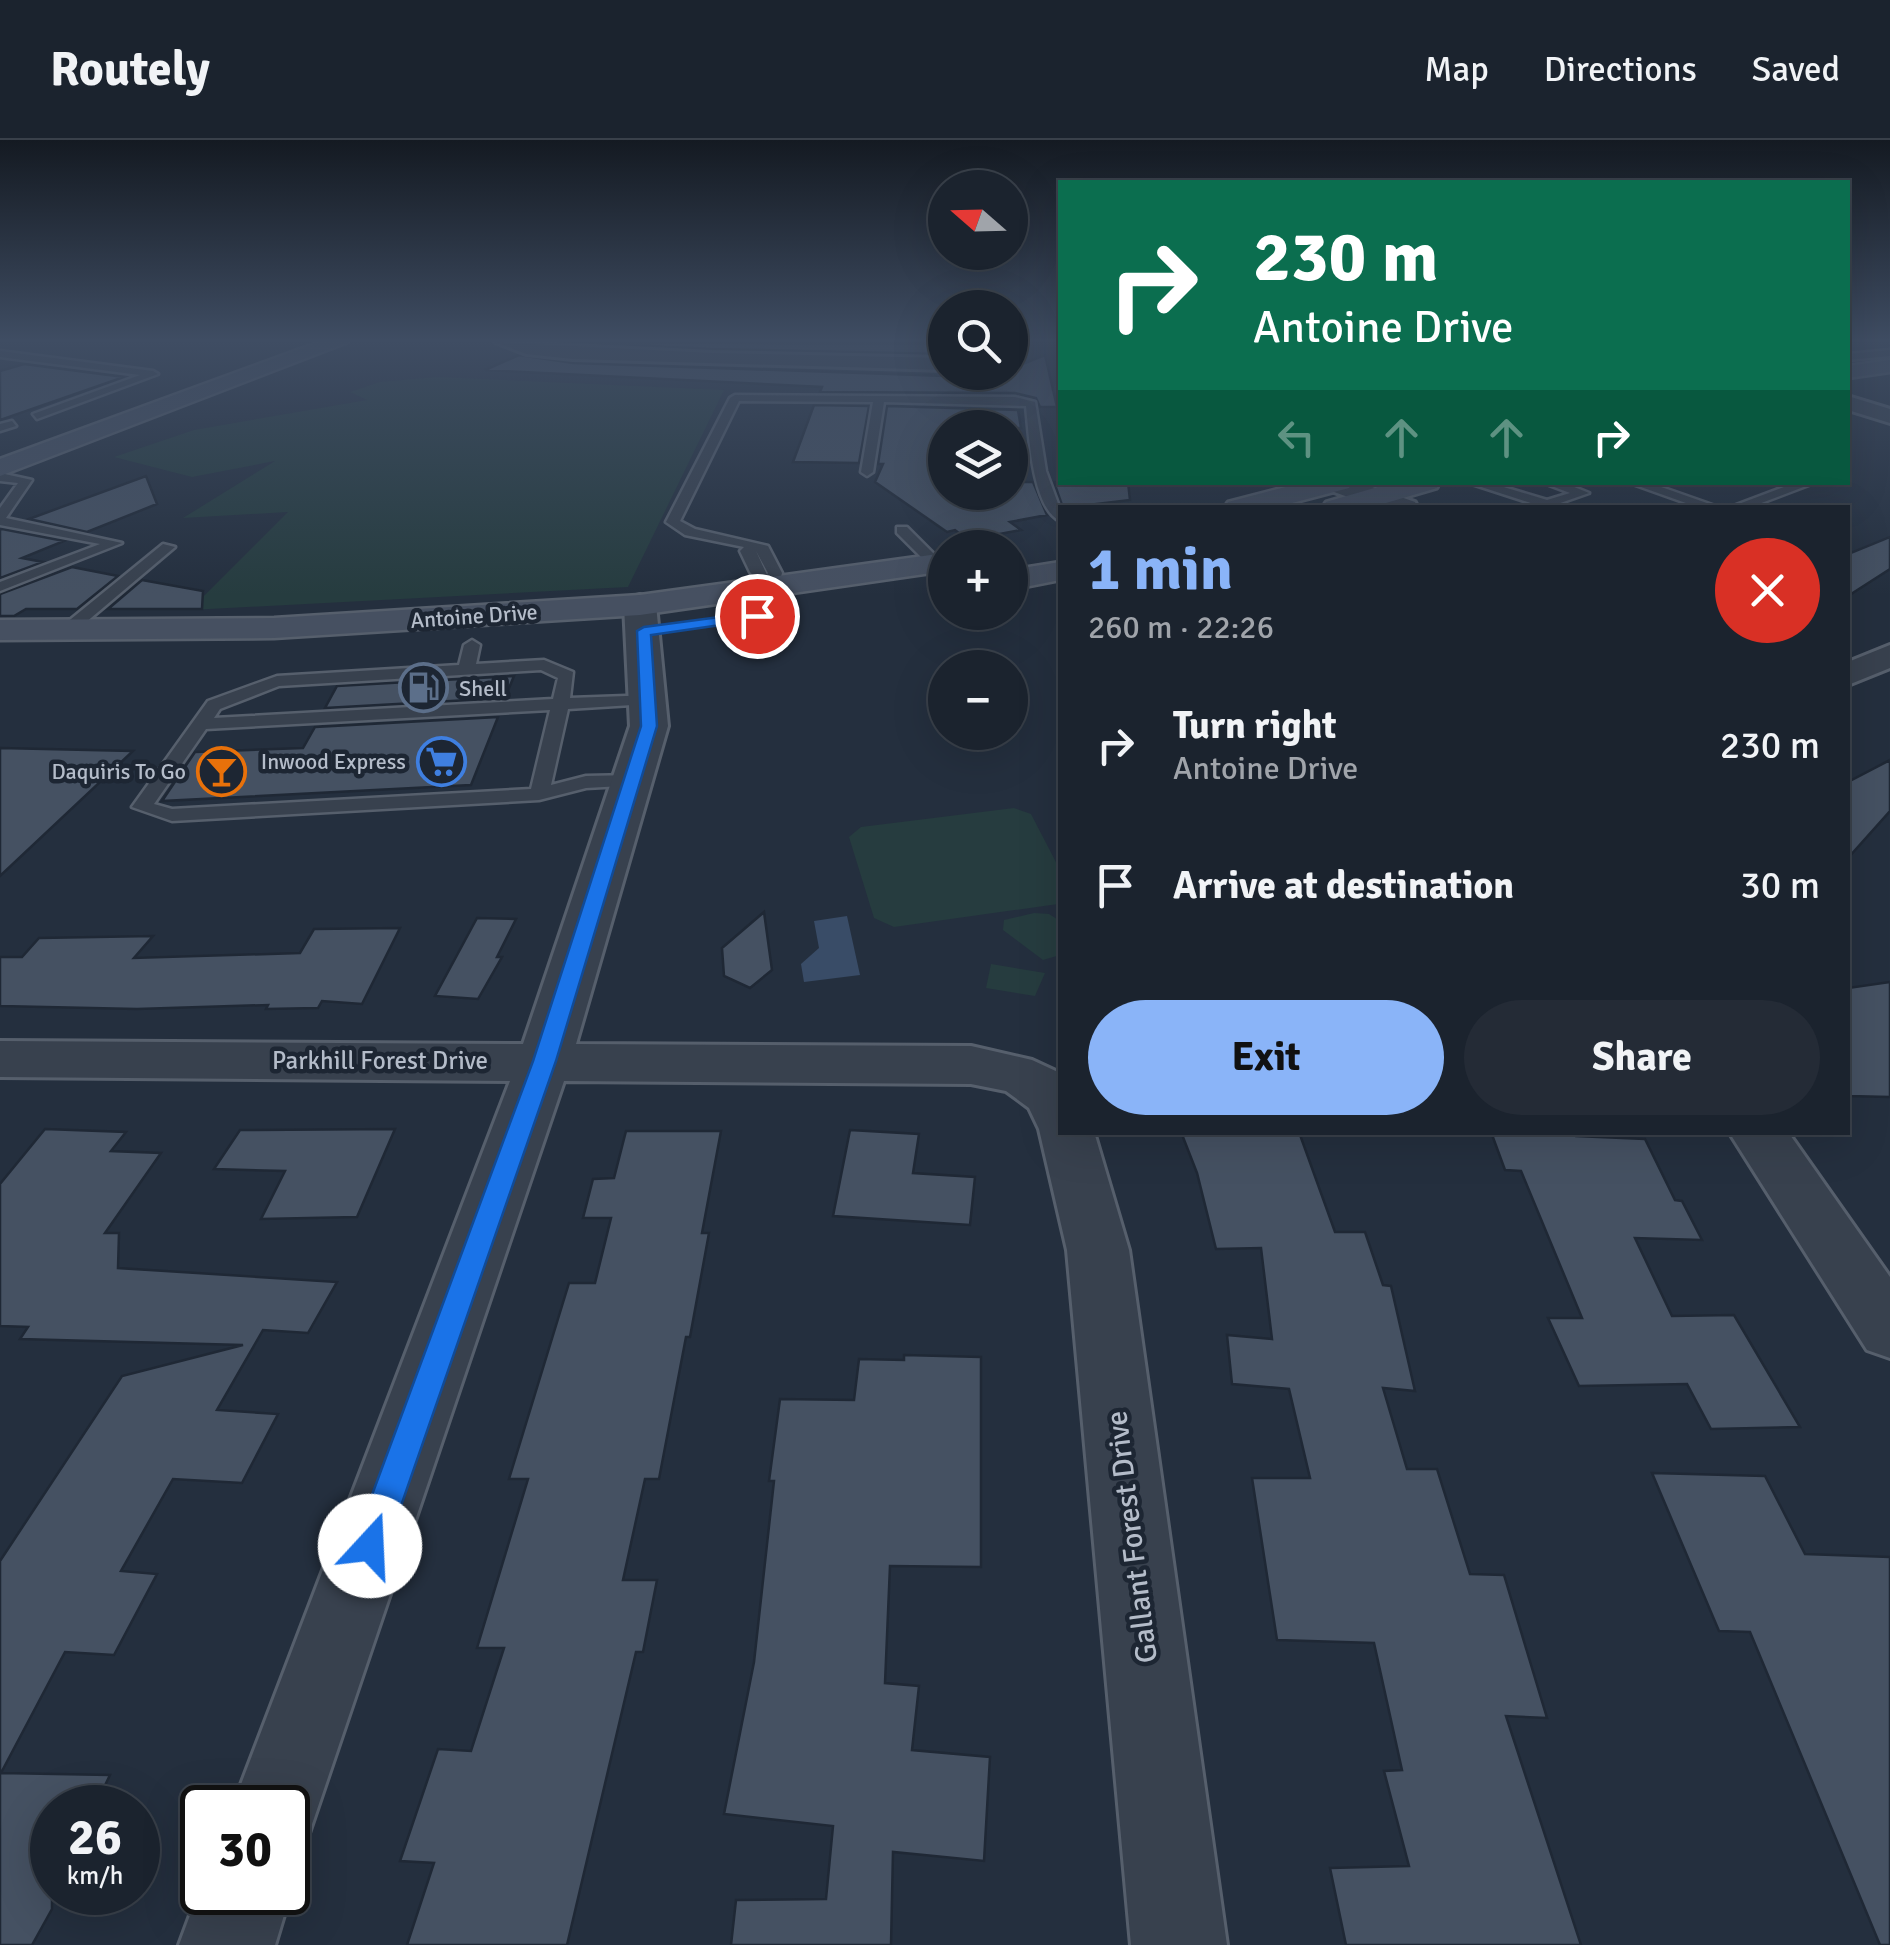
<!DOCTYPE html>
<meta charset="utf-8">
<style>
body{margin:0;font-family:Signika,sans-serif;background:#242b36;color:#f1f3f6;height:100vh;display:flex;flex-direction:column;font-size:38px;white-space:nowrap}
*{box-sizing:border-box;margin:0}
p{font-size:32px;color:#a0a4aa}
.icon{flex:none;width:55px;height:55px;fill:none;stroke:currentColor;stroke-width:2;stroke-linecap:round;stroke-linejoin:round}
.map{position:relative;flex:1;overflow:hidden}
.drawer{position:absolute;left:1058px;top:365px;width:792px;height:630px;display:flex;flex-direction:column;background:#1b232e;border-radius:0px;box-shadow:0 10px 40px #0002,0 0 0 2px #39404a}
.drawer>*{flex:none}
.banner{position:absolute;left:1058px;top:40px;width:792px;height:305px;border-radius:0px;box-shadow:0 10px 40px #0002,0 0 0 2px #39404a;background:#0b6e4f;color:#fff;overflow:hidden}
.needle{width:65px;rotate:290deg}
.tools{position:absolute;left:928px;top:30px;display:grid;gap:20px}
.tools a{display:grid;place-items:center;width:100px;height:100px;border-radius:50%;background:#1b232e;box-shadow:0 10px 40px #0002,0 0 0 2px #39404a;font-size:50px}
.speed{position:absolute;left:30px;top:1645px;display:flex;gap:20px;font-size:50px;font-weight:700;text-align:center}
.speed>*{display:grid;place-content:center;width:130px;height:130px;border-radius:50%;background:#1b232e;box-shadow:0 10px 40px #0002,0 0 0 2px #39404a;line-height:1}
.speed small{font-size:25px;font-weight:400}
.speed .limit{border:5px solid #111;border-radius:15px;background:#fff;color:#111}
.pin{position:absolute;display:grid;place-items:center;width:85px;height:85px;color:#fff;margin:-42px;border:5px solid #fff;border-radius:50%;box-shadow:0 2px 10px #0007}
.me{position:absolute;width:110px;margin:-55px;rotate:20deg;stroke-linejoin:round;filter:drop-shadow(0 0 8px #0008)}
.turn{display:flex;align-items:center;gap:35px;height:210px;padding:0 30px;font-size:45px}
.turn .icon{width:130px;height:130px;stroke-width:2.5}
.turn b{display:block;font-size:70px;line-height:85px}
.lanes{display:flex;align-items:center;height:95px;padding:0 30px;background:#0003;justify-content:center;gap:50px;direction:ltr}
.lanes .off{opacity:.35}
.round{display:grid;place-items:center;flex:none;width:105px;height:105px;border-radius:52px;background:#242b36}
.overview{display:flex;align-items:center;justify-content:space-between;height:170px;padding:0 30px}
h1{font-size:60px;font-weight:700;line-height:75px;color:#8ab4f8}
.cta{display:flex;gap:20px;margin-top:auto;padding:20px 30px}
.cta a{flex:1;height:115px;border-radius:60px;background:#8ab4f8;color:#111;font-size:40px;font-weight:700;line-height:115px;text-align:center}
.cta a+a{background:#242b36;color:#f1f3f6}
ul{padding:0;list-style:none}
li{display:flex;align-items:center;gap:30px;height:140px;padding:0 30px}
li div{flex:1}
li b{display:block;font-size:38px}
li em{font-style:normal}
header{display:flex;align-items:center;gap:60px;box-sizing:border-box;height:140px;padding:0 50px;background:#1b232e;border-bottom:2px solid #39404a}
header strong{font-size:48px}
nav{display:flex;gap:55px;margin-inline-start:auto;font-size:35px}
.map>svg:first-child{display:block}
.green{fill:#263c3f}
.water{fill:#394c67}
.building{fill:#455162;stroke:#1f2835;stroke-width:2.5}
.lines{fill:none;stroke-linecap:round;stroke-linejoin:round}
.service-casing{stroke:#565f6c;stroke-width:5}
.minor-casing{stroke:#565f6c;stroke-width:6}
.secondary-casing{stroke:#565f6c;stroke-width:5}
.service{fill:#38414e;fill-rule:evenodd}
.minor{fill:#38414e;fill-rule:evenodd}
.secondary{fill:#465061;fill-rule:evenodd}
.route{fill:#1a73e8;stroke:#114b97;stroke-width:2.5}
.labels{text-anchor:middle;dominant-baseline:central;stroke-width:9;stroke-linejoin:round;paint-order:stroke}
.far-street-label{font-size:22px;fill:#b4bcc9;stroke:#1d2633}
.far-poi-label{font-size:22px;fill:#b4bcc9;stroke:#1d2633;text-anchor:end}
.street-label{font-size:25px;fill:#b4bcc9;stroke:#1d2633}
.near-street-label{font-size:30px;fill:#b4bcc9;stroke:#1d2633}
</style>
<header>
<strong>Routely</strong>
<nav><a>Map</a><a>Directions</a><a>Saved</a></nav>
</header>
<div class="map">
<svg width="1890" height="1805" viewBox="0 0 1890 1805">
<rect width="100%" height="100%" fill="#242f3e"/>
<path class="green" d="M437 237 724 250 628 447 190 470 288 372 183 378 275 321 192 337 114 317 194 290 367 260 350 252 380 242Z
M1014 668 1031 674 1060 730 1058 764 894 787 874 778 849 697 861 687Z
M1034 773 1049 774 1060 781V815L1043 820 1003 790 1004 780Z
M991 824 1045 833 1035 856 986 848Z"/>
<path class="water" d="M847 776 860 835 804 842 801 824 819 808 814 781Z"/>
<path class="building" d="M572 202 945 204V214L712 209Z
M519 215 573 223 945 236 1010 232V229L1045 215 1057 267H1040L1036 258 1015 253 820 252 822 247 485 230Z
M24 224 124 237 0 280V231Z
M814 265 869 266 859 323 793 322Z
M887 266 1018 270 1021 288H945V352H1010V342H1033L1047 375 1010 382 1021 390 968 400 955 390 947 392 875 342 883 324H878Z
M146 336 157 364 87 392 29 379Z
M1054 342H1128L1130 360 1063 368Z
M0 390 2 389 64 401 22 418 43 422 0 438Z
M1890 397V429L1848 456V414Z
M72 427 118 436 77 469H26L14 476H0V454Z
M142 440 203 451 202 469H108Z
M514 536 505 558 325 568 337 546Z
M498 577 471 645 162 661 195 612 303 608 315 587Z
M0 608 133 611 0 736Z
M1890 620V671L1848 718V642Z
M764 772 772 830 750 848 724 836 722 808Z
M477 778 516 779 497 817H502L478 859 435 856Z
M400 788 362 864 322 861 318 868 266 869 268 865 137 869 0 866V817H22L39 798 153 796 134 818 300 813 314 789Z
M1890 842V957L1848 956V848Z
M45 989 126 992 111 1011 161 1013 105 1093H119L118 1128 337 1142 308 1193 263 1190 217 1270 278 1274 242 1343 173 1339 121 1431 157 1434 114 1515 65 1512 1 1633 110 1635 94 1668H52V1769L32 1805H0V1421L122 1236 243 1205 20 1199 28 1187 0 1186V1044Z
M395 989 357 1077 261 1079 285 1031 214 1029 240 990Z
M850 990 919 994 913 1033 975 1037 970 1085 833 1076Z
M626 991H721L702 1093H709L690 1197H686L659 1339H645L623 1440H657L643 1512H636L567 1805H407L434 1723 400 1721 438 1609 471 1611 504 1508H477L528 1339H509L569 1143H595L611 1078H583L593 1039 614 1038Z
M1181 992H1299L1335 1092H1365L1383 1145 1391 1146 1415 1251 1383 1248 1407 1329H1437L1470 1434 1504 1435 1547 1578 1506 1576 1581 1805H1346L1330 1728 1409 1726 1384 1631 1402 1630 1374 1503 1277 1500 1252 1338H1310L1289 1249 1232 1244 1227 1195 1272 1199 1261 1108 1216 1109 1197 1033Z
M1491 992H1574L1576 996 1645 999 1675 1060 1682 1061 1702 1100 1635 1098 1672 1176 1734 1175 1800 1287 1711 1289 1687 1244 1579 1246 1548 1178H1582L1521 1031 1505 1030Z
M904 1215 981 1217V1427L890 1426 885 1543 919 1546 912 1610 990 1617 984 1721 893 1712 891 1805H731L736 1760 826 1759 833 1686 724 1674 754 1522 774 1341H769L780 1259 854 1260 859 1219 904 1220Z
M1652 1333 1765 1336 1805 1414 1890 1417V1805H1880L1750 1492 1719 1491Z"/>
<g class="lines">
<defs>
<path id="service" d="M1890 210V216L1848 220V214Z
M0 211 153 231 158 234 37 279 33 274 140 235 0 217Z
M735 255 1015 257 1035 262 1046 331 1060 369V381C1032 368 1029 294 1026 266L884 262 873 332 867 336 861 332 873 262 739 261 680 381 695 389 768 406 782 433 777 451H767L750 432 740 411 744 407 685 395 666 382 730 258ZM756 411 768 433 767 435Z
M12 281 16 286 0 291V284Z
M0 333 32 340 6 378 122 403 0 451V442L100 404 0 385V368L18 343 0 341Z
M1466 342H1487L1547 360 1570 353 1541 342H1562L1589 353 1546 368Z
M1627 342H1647L1721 368H1700Z
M1797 342 1814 343 1748 368H1728Z
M897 387H907L940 420V426H930L897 393Z
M163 404 175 407 72 494H60V488Z
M472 500 480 505 476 524 544 520 573 532 570 558 654 555 657 559 648 564 568 569 551 645 586 636 633 635 640 637V645L586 648 539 660 172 681 132 667 208 561 277 536 459 525 464 505ZM541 530 558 538 553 559 214 578 220 569 279 546ZM550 570 531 649 172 669 154 664 206 589Z"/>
<path id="minor" d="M495 202 712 213 945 218V230L573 219 526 214Z
M1848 256 1890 269V283L1848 270Z
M1358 342 1415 362 1418 368H1378L1326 349 1322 343Z
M640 455 651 458 656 465 668 586 576 904 971 906 1032 920 1060 933V992H1094L1129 1110 1227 1805H1131L1067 1110 1039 989 1029 968 1006 951 971 944 564 941 307 1699 288 1708V1668H232L510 941 0 937V901L523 904 630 586 624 465 629 458Z
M1890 505V528L1848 545V522Z
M1729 992H1788L1890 1137V1218L1867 1210Z
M202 1743V1752H288V1743L291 1752 275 1805H179Z"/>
<path id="secondary" d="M319 202H348L0 336V319Z
M1890 220V232L1848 238V226Z
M1305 342H1352L1349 348 1273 368H1224L1228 362Z
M1395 342H1440L1437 348 1369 368H1322L1326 362Z
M945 413V431L640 475 274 498 0 500V480L274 478 640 455Z
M1060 422V440L1010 450V430Z"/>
</defs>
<use href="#service" class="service-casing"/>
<use href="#minor" class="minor-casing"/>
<use href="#secondary" class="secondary-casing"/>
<use href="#service" class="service"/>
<use href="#minor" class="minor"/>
<use href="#secondary" class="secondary"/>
</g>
<linearGradient id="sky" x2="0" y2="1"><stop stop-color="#141a22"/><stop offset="0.44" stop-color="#3f4d63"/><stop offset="1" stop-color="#3f4d63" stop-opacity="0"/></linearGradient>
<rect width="1890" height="455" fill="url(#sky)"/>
<path class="route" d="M757 472 764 476 762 479 651 495 657 586 556 921 387 1406 382 1418 370 1422 358 1418 353 1406 533 921 641 586 637 491 644 487Z"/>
<defs>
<symbol id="fuel-ring" viewBox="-11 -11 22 22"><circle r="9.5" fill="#1d2633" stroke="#5c6f8a" stroke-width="1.5"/><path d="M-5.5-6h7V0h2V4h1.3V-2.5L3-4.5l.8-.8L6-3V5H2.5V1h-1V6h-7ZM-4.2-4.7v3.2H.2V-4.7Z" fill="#5c6f8a"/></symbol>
<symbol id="supermarket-ring" viewBox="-11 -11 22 22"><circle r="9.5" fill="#1d2633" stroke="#3f7fe0" stroke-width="1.5"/><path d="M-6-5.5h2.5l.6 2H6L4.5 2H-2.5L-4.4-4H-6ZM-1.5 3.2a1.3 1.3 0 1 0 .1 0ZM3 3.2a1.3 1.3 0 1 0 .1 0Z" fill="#3f7fe0"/></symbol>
<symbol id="bar-ring" viewBox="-11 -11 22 22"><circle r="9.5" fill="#1d2633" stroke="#e8710a" stroke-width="1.5"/><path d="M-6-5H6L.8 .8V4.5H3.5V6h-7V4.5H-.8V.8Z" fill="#e8710a"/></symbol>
</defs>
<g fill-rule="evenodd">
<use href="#fuel-ring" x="396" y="520" width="55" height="55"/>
<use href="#supermarket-ring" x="414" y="594" width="55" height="55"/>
<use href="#bar-ring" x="194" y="604" width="55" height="55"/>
</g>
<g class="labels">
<g class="far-street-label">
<text transform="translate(474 476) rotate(-4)">Antoine Drive</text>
</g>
<g class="far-poi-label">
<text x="459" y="548" text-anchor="start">Shell</text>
<text x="406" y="621">Inwood Express</text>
<text x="186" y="631">Daquiris To Go</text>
</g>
<g class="street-label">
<text x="380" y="920">Parkhill Forest Drive</text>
</g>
<g class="near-street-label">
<text transform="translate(1132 1397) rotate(-97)">Gallant Forest Drive</text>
</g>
</g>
</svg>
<div class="tools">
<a><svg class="needle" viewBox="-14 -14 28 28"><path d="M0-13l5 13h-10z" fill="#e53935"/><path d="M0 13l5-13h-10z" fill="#a0a4aa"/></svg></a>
<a><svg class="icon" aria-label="search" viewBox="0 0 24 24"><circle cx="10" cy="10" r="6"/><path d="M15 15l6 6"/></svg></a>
<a><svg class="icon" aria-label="layers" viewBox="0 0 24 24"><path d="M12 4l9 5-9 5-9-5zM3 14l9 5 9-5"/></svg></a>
<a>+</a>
<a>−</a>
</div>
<div class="speed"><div>26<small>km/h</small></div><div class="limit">30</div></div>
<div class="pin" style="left:757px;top:476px;background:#d93025"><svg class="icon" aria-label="arrive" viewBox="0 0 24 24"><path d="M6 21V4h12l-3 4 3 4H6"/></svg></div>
<svg class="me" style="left:370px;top:1406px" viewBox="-20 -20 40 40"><circle r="19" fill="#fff"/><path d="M0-13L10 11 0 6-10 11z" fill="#1a73e8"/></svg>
<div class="banner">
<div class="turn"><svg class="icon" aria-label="right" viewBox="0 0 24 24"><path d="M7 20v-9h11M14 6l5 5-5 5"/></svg><div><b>230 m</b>Antoine Drive</div></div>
<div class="lanes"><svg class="icon off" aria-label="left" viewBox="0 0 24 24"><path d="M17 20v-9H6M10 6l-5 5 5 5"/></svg><svg class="icon off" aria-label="ahead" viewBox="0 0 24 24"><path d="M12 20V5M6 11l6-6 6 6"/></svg><svg class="icon off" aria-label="ahead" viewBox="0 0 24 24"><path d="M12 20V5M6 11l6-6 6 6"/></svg><svg class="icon" aria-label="right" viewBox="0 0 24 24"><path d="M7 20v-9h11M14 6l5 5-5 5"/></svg></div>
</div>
<section class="drawer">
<div class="overview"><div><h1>1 min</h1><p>260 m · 22:26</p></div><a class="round" style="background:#d93025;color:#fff"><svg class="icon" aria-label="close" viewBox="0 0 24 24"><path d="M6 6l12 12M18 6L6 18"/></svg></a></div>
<ul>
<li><svg class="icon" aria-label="right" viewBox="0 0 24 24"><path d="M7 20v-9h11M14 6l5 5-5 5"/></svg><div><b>Turn right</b><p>Antoine Drive</p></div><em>230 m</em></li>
<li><svg class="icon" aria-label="arrive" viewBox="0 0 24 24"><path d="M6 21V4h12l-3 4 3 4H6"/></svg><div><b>Arrive at destination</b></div><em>30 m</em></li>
</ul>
<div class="cta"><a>Exit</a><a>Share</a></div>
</section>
</div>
